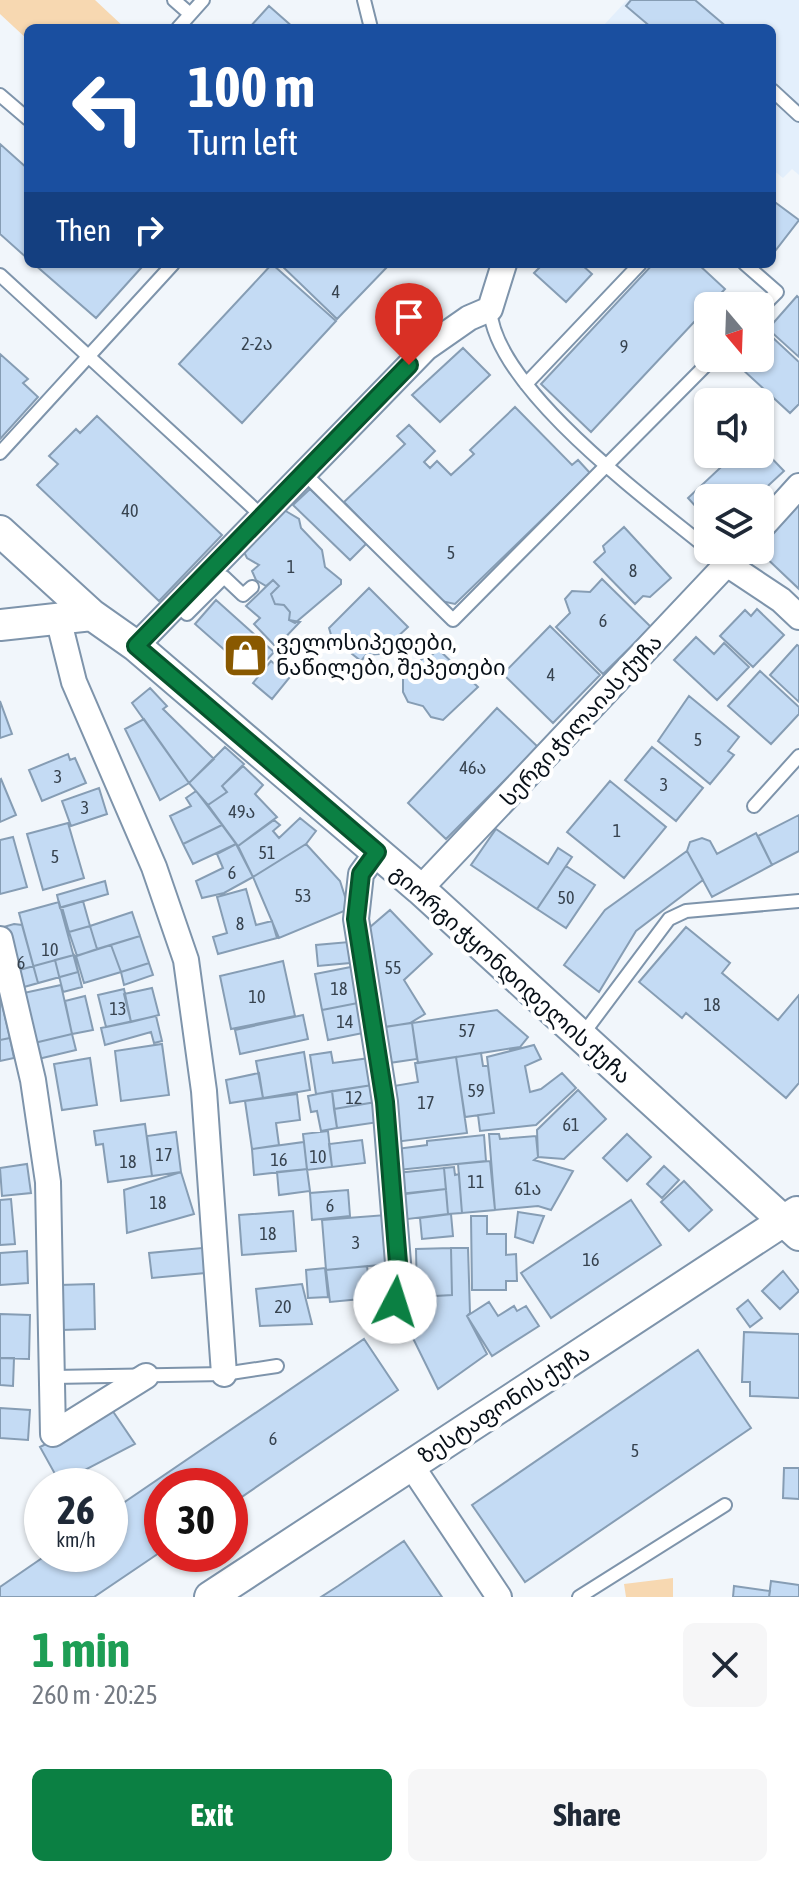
<!DOCTYPE html>
<meta charset="utf-8">
<style>
body{margin:0;font-family:"Asap Condensed","Noto Sans Georgian",sans-serif;background:#f6f6f7;color:#1f2937;height:100vh;display:flex;flex-direction:column;font-size:30px;white-space:nowrap}
*{box-sizing:border-box;margin:0}
p{font-size:26px;color:#747a83}
.icon{flex:none;width:44px;height:44px;fill:none;stroke:currentColor;stroke-width:2;stroke-linecap:round;stroke-linejoin:round}
.map{position:relative;height:1597px;overflow:hidden}
.drawer{display:flex;flex-direction:column;background:#fff;flex:1}
.drawer>*{flex:none}
.top-card{position:absolute;left:24px;top:24px;width:752px;height:244px;border-radius:12px;box-shadow:0 2px 6px #0004;background:#1a4fa0;color:#fff;overflow:hidden}
.needle{width:52px;rotate:161deg}
.buttons{position:absolute;left:694px;top:292px;display:grid;gap:16px}
.buttons a{display:grid;place-items:center;width:80px;height:80px;border-radius:12px;background:#fff;box-shadow:0 2px 6px #0004;font-size:40px}
.speed{position:absolute;left:24px;top:1468px;display:flex;gap:16px;font-size:40px;font-weight:700;text-align:center}
.speed>*{display:grid;place-content:center;width:104px;height:104px;border-radius:50%;background:#fff;box-shadow:0 2px 6px #0004;line-height:1}
.speed small{font-size:20px;font-weight:400}
.speed .limit{border:12px solid #d22;background:#fff;color:#111}
.pin{position:absolute;display:grid;place-items:center;width:68px;height:68px;color:#fff;margin:-82px -34px;border-radius:50% 50% 50% 0;rotate:-45deg;box-shadow:0 0 8px #0007}
.pin .icon{rotate:45deg}
.me{position:absolute;width:88px;margin:-44px;rotate:5deg;stroke-linejoin:round;filter:drop-shadow(0 0 6px #0008)}
.turn{display:flex;align-items:center;gap:28px;height:168px;padding:0 32px;font-size:36px}
.turn .icon{width:104px;height:104px;stroke-width:2.5}
.turn b{display:block;font-size:56px;line-height:68px}
.then{display:flex;align-items:center;height:76px;padding:0 32px;background:#0003;gap:16px;font-size:30px}
.round{display:grid;place-items:center;flex:none;width:84px;height:84px;border-radius:12px;background:#f6f6f7}
.head{display:flex;align-items:center;justify-content:space-between;height:136px;padding:0 32px}
h1{font-size:48px;font-weight:700;line-height:60px;color:#1e9e55}
.button{display:flex;gap:16px;margin-top:auto;padding:16px 32px}
.button a{flex:1;height:92px;border-radius:12px;background:#0b8043;color:#fff;font-size:32px;font-weight:700;line-height:92px;text-align:center}
.button a+a{background:#f6f6f7;color:#1f2937}
.map>svg:first-child{display:block}
.built{fill:#e3effc}
.green{fill:#f7d8b1}
.building{fill:#c4dbf4;stroke:#869db4;stroke-width:2}
.lines{fill:none;stroke-linecap:round;stroke-linejoin:round}
.service-casing{stroke:#7e94ab;stroke-width:16}
.minor-casing{stroke:#7e94ab;stroke-width:28}
.tertiary-casing{stroke:#7e94ab;stroke-width:34}
.service{stroke:#fff;stroke-width:12}
.minor{stroke:#fff;stroke-width:24}
.tertiary{stroke:#fff;stroke-width:30}
.route-casing{stroke:#07532c;stroke-width:20}
.route{stroke:#0b8043;stroke-width:14}
.labels{text-anchor:middle;dominant-baseline:central;stroke-width:8;stroke-linejoin:round;paint-order:stroke}
.number-label{font-size:18px;fill:#37434f}
.poi-label{font-size:22px;fill:#081018;stroke:#fff;text-anchor:start}
.street-label{font-size:22px;fill:#081018;stroke:#fff}
</style>
<div class="map">
<svg width="799" height="1597" viewBox="0 0 799 1597">
<rect width="100%" height="100%" fill="#f1f6fb"/>
<path class="built" d="M627 0H799V175L792 169 783 178 772 169V28H606L603 26Z"/>
<path class="green" d="M0 0H95L125 28H28V40L0 14Z
M673 1578V1597H626L624 1584Z"/>
<path class="building" d="M631 0H695L728 28H652L626 6Z
M269 6 294 28H249Z
M0 144 28 169V259L0 234Z
M772 200 799 220 772 255Z
M34 264H136L141 268 96 318Z
M272 264 336 321 242 423 179 364Z
M280 264H390L337 319Z
M543 264H581L592 274 566 302 534 273Z
M653 264H698L725 289 591 432 541 384Z
M797 296 799 298V357L768 329Z
M771 336 799 362V404L790 413 742 369 751 358H760V348Z
M463 348 490 375 440 422 412 395Z
M0 354 28 379 23 383 38 397 0 439Z
M515 407 572 465 578 460 590 473 455 604 441 601 344 502 405 444 397 436 409 425 435 451 424 462 430 468 437 461 451 475 474 454 470 450Z
M97 416 222 535 159 601 37 485 58 464 49 456 76 429 80 433Z
M760 446 784 471 755 498H708V520L688 498 735 454H760Z
M310 489 367 543 350 560 293 505Z
M799 502V589L758 550 760 543Z
M284 510 299 519 301 528 322 550 325 567 341 580V584L295 623 289 620 290 612 284 605 275 604 271 594 279 586 273 580 266 586 256 580 252 571 259 565 247 558 243 550Z
M624 527 671 578 650 597 643 596 635 604 594 562 605 552 603 546Z
M602 579 651 627 603 674 556 627 570 613 565 599 572 591 590 592Z
M273 580 279 586 271 594 275 604 284 605 290 612 289 620 300 622 276 647 254 624 260 618 246 606Z
M369 588 408 627 379 654 366 655 361 661 332 638 329 628Z
M216 600 274 652 253 675 195 624Z
M757 609 784 635 753 667 720 636 745 610 751 616Z
M550 626 600 675 553 723 503 674Z
M696 637 714 654 724 643 749 667 717 700 674 660Z
M797 645 799 646V702L770 675Z
M438 649 478 687 443 720 431 717 423 706 408 702 403 692V679L423 658 426 661Z
M271 661 290 677 272 699 253 683Z
M760 671 799 707V714L771 744 728 706Z
M150 688 167 706 163 709 214 759 189 783 132 703Z
M689 696 739 737 728 751 734 755 710 784 658 741Z
M0 701 12 734 0 738Z
M497 708 538 747 446 839 408 803Z
M144 719 189 783 160 800 125 729Z
M225 747 244 764 222 786 227 792 208 805 189 783Z
M652 747 703 788 676 821 625 780Z
M68 754 70 760 75 758 86 783 42 801 29 770Z
M243 766 263 785 255 794 277 817 238 846 208 805 227 792 222 786Z
M1 779 16 815 0 822V780Z
M610 781 666 827 624 878 567 832Z
M99 788 107 814 71 826 62 801Z
M196 791 222 825 183 844 170 816 191 806 186 798Z
M799 815V851L772 865 758 836Z
M300 818 316 831 306 844 253 877 238 846 274 820 280 825 273 831 279 838Z
M68 823 84 878 43 890 27 834Z
M222 825 236 844 193 864 183 844Z
M496 829 548 864 558 848 572 857 537 909 471 865Z
M756 833 772 865 712 897 687 851 690 842 702 838 710 841 717 854Z
M13 837 27 887 0 894V840Z
M236 844 253 877 224 893 202 898 196 881 223 868 217 854Z
M306 844 340 881 349 909 279 938 253 877Z
M687 851 703 880 636 931 599 992 564 965 605 910Z
M566 866 595 885 566 928 537 909Z
M105 881 108 894 60 908 57 895Z
M246 889 256 925 272 921 277 938 218 954 213 937 227 933 217 897Z
M83 901 90 926 69 932 62 907Z
M59 902 78 972 38 983 19 913Z
M390 910 432 954 404 980 425 1014 410 1023 379 1028 362 934Z
M132 912 140 936 97 949 90 926Z
M14 924 22 925 38 983 17 989 0 928Z
M90 926 97 949 77 956 69 932Z
M686 927 730 963 722 973 778 1020 799 995V1083L786 1098 686 1013 682 1018 639 982Z
M140 936 149 963 121 972 111 945Z
M349 942 350 963 318 966 316 945Z
M111 945 121 972 84 983 76 956Z
M74 955 78 972 17 989 12 972Z
M74 955 82 987 63 992 55 960Z
M283 961 295 1016 231 1029 220 976Z
M149 963 153 975 124 985 121 972Z
M356 966 363 1002 322 1010 315 974Z
M61 985 72 1034 30 1044 19 994Z
M152 988 159 1015 131 1022 124 994Z
M124 989 131 1022 106 1027 98 995Z
M0 996 10 1038 0 1040Z
M85 996 93 1030 72 1034 65 1001Z
M363 1002 368 1032 328 1040 322 1010Z
M497 1010 528 1037 520 1047 418 1063 412 1023Z
M303 1015 308 1039 240 1054 235 1030Z
M156 1016 162 1041 154 1043 151 1032 105 1045 101 1028Z
M412 1023 417 1059 389 1063 383 1027Z
M72 1034 76 1050 34 1060 30 1044Z
M10 1038 14 1058 0 1061V1040Z
M162 1044 169 1095 121 1101 115 1051Z
M534 1045 541 1059 525 1066 530 1092 541 1089 562 1073 576 1088 536 1125 480 1131 478 1115 494 1113 487 1057Z
M304 1052 310 1090 263 1098 256 1061Z
M331 1052 333 1063 370 1058 373 1085 316 1094 310 1055Z
M481 1053 483 1066H488L494 1113 465 1117 456 1057Z
M456 1057 467 1133 395 1142 388 1087 418 1082 415 1063Z
M90 1058 97 1105 62 1110 54 1064Z
M259 1073 263 1098 230 1103 226 1080Z
M373 1085 376 1102 334 1109 332 1091Z
M578 1090 606 1119 564 1159 538 1157 537 1130Z
M332 1091 337 1128 321 1131 317 1111 311 1112 308 1096Z
M297 1094 300 1120 276 1123 279 1145 252 1149 245 1101Z
M376 1102 379 1122 337 1128 334 1109Z
M145 1124 152 1176 108 1182 103 1144 96 1145 94 1131Z
M328 1131 332 1167 307 1170 303 1134Z
M176 1132 181 1172 152 1176 147 1136Z
M489 1134H499L500 1139 536 1136 538 1157 534 1160 573 1171 551 1210 538 1206 495 1210Z
M627 1134 651 1157 627 1181 603 1158Z
M484 1135 486 1161 398 1170 396 1149 427 1145V1141Z
M362 1140 365 1163 332 1167 329 1144Z
M304 1142 307 1169 254 1175 252 1149Z
M490 1161 495 1210 462 1213 458 1164Z
M27 1164 31 1193 2 1196 0 1168Z
M664 1166 679 1180 662 1198 647 1184Z
M454 1167 455 1175 459 1174 462 1213 448 1214 444 1168Z
M444 1168 446 1189 399 1194 397 1173Z
M307 1169 310 1191 279 1195 277 1172Z
M181 1172 194 1214 127 1233 124 1190Z
M684 1181 712 1210 689 1231 661 1202Z
M446 1189 448 1214 400 1220 397 1195Z
M348 1190 350 1216 312 1220 310 1193Z
M11 1199 15 1244 0 1245V1200Z
M631 1200 661 1245 551 1318 521 1273Z
M293 1211 296 1251 242 1255 239 1215Z
M518 1212 544 1216 533 1243 515 1237Z
M451 1214 453 1236 422 1239 420 1218Z
M386 1215 391 1264 326 1270 322 1220Z
M471 1216H487V1234H506V1255L516 1254 517 1281H506V1290H472Z
M213 1247 216 1272 152 1278 149 1253Z
M451 1248H468L470 1313 467 1316 487 1354 438 1389 404 1320 435 1296 452 1295Z
M451 1248 452 1295 417 1297 416 1249Z
M27 1251 28 1283 0 1285V1253Z
M367 1266 371 1298 330 1302 326 1270Z
M325 1268 328 1297 308 1298 306 1270Z
M783 1271 799 1291 780 1309 762 1291Z
M94 1284 95 1329 61 1330 59 1285Z
M302 1284 312 1324 260 1326 256 1289Z
M748 1300 762 1318 750 1327 737 1309Z
M489 1302 498 1316 514 1306 517 1311 526 1306 539 1326 492 1356 467 1316Z
M0 1314 30 1315 29 1359 0 1358Z
M744 1332 799 1334V1398L750 1396V1382H742Z
M364 1339 398 1390 230 1505V1486H162V1551L94 1597H0V1587L48 1554H110V1512Z
M698 1350 751 1428 525 1582 472 1505Z
M0 1358H14L13 1386 0 1385Z
M0 1408 30 1410 28 1440 0 1438Z
M112 1410 135 1444 60 1483 40 1447Z
M784 1468H799V1499L783 1498Z
M404 1541 442 1597H321L338 1586Z
M771 1581 799 1585V1597H769Z
M734 1586 770 1591 769 1597H733Z"/>
<g class="lines">
<defs>
<path id="service" d="M174 0 190 14
M364 0 371 28
M178 28 203 0
M772 90 799 115
M0 95 28 119
M745 264 777 292 760 309
M0 275 262 516
M490 309C495 388 648 500 708 549
M526 384 640 264
M0 453 173 264
M304 473 453 620 713 358
M177 604 187 614 224 577 243 595 252 587
M754 806 799 756
M580 1038 669 919 686 911 799 901
M53 1377 224 1374 277 1366
M579 1597 725 1505"/>
<path id="minor" d="M760 529 799 486
M727 564 781 600 799 617
M58 618 74 682 154 867 186 960 204 1091 224 1374
M136 646 426 348 469 318 490 309 504 264
M420 889 740 550
M0 939 33 1080 48 1182 53 1434 146 1376
M375 1314 395 1302 399 1275 385 1102 356 919 361 874 377 852
M411 1465 499 1597"/>
<path id="tertiary" d="M0 531 92 615 136 646 420 889 799 1235
M0 625 92 615
M210 1597 797 1212"/>
</defs>
<use href="#service" class="service-casing"/>
<use href="#minor" class="minor-casing"/>
<use href="#tertiary" class="tertiary-casing"/>
<use href="#service" class="service"/>
<use href="#minor" class="minor"/>
<use href="#tertiary" class="tertiary"/>
</g>
<g class="lines">
<defs>
<path id="route" d="M395 1302 399 1275 385 1102 356 919 361 874 377 852 136 646 409 365"/>
</defs>
<use href="#route" class="route-casing"/>
<use href="#route" class="route"/>
</g>
<defs>
<symbol id="shop-square" viewBox="-11 -11 22 22"><rect x="-9" y="-9" width="18" height="18" rx="4" fill="#895900" stroke="#fff"/><path d="M-5-2.5h2.3a2.7 3.5 0 0 1 5.4 0H5L5.5 6h-11ZM-1.5-2.5h3a1.5 2.3 0 0 0-3 0Z" fill="#fff"/></symbol>
</defs>
<g fill-rule="evenodd">
<use href="#shop-square" x="220" y="630" width="51" height="51"/>
</g>
<g class="labels">
<g class="number-label">
<text x="336" y="291">4</text>
<text x="257" y="343">2-2ა</text>
<text x="624" y="346">9</text>
<text x="130" y="510">40</text>
<text x="451" y="552">5</text>
<text x="291" y="566">1</text>
<text x="633" y="570">8</text>
<text x="603" y="620">6</text>
<text x="551" y="674">4</text>
<text x="698" y="739">5</text>
<text x="473" y="767">46ა</text>
<text x="58" y="776">3</text>
<text x="664" y="784">3</text>
<text x="85" y="807">3</text>
<text x="242" y="811">49ა</text>
<text x="617" y="830">1</text>
<text x="267" y="852">51</text>
<text x="55" y="856">5</text>
<text x="232" y="872">6</text>
<text x="303" y="895">53</text>
<text x="566" y="897">50</text>
<text x="240" y="923">8</text>
<text x="50" y="949">10</text>
<text x="21" y="962">6</text>
<text x="393" y="967">55</text>
<text x="339" y="988">18</text>
<text x="257" y="996">10</text>
<text x="712" y="1004">18</text>
<text x="118" y="1008">13</text>
<text x="345" y="1021">14</text>
<text x="467" y="1030">57</text>
<text x="476" y="1090">59</text>
<text x="354" y="1097">12</text>
<text x="426" y="1102">17</text>
<text x="571" y="1124">61</text>
<text x="164" y="1154">17</text>
<text x="318" y="1156">10</text>
<text x="279" y="1159">16</text>
<text x="128" y="1161">18</text>
<text x="476" y="1181">11</text>
<text x="528" y="1188">61ა</text>
<text x="158" y="1202">18</text>
<text x="330" y="1205">6</text>
<text x="268" y="1233">18</text>
<text x="356" y="1242">3</text>
<text x="591" y="1259">16</text>
<text x="283" y="1306">20</text>
<text x="273" y="1438">6</text>
<text x="635" y="1450">5</text>
</g>
<g class="poi-label">
<text x="276" y="642">ველოსიპედები,<tspan x="276" dy="25">ნაწილები, შეპეთები</tspan></text>
</g>
<g class="street-label">
<text transform="translate(581 720) rotate(-47)">სერგი ჭილაიას ქუჩა</text>
<text transform="translate(511 974) rotate(42)">გიორგი ჭყონდიდელის ქუჩა</text>
<text transform="translate(504 1404) rotate(-33)">ზესტაფონის ქუჩა</text>
</g>
</g>
</svg>
<div class="buttons">
<a><svg class="needle" viewBox="-14 -14 28 28"><path d="M0-13l5 13h-10z" fill="#e53935"/><path d="M0 13l5-13h-10z" fill="#747a83"/></svg></a>
<a><svg class="icon" aria-label="sound" viewBox="0 0 24 24"><path d="M4 9h4l5-4v14l-5-4H4zM17 9q2 3 0 6"/></svg></a>
<a><svg class="icon" aria-label="layers" viewBox="0 0 24 24"><path d="M12 4l9 5-9 5-9-5zM3 14l9 5 9-5"/></svg></a>
</div>
<div class="speed"><div>26<small>km/h</small></div><div class="limit">30</div></div>
<div class="pin" style="left:409px;top:365px;background:#d93025"><svg class="icon" aria-label="arrive" viewBox="0 0 24 24"><path d="M6 21V4h12l-3 4 3 4H6"/></svg></div>
<svg class="me" style="left:395px;top:1302px" viewBox="-20 -20 40 40"><circle r="19" fill="#fff"/><path d="M0-13L10 11 0 6-10 11z" fill="#0b8043"/></svg>
<div class="top-card">
<div class="turn"><svg class="icon" aria-label="left" viewBox="0 0 24 24"><path d="M17 20v-9H6M10 6l-5 5 5 5"/></svg><div><b>100 m</b>Turn left</div></div>
<div class="then">Then<svg class="icon" aria-label="right" viewBox="0 0 24 24"><path d="M7 20v-9h11M14 6l5 5-5 5"/></svg></div>
</div>
</div>
<section class="drawer">
<div class="head"><div><h1>1 min</h1><p>260 m · 20:25</p></div><a class="round"><svg class="icon" aria-label="close" viewBox="0 0 24 24"><path d="M6 6l12 12M18 6L6 18"/></svg></a></div>
<div class="button"><a>Exit</a><a>Share</a></div>
</section>
